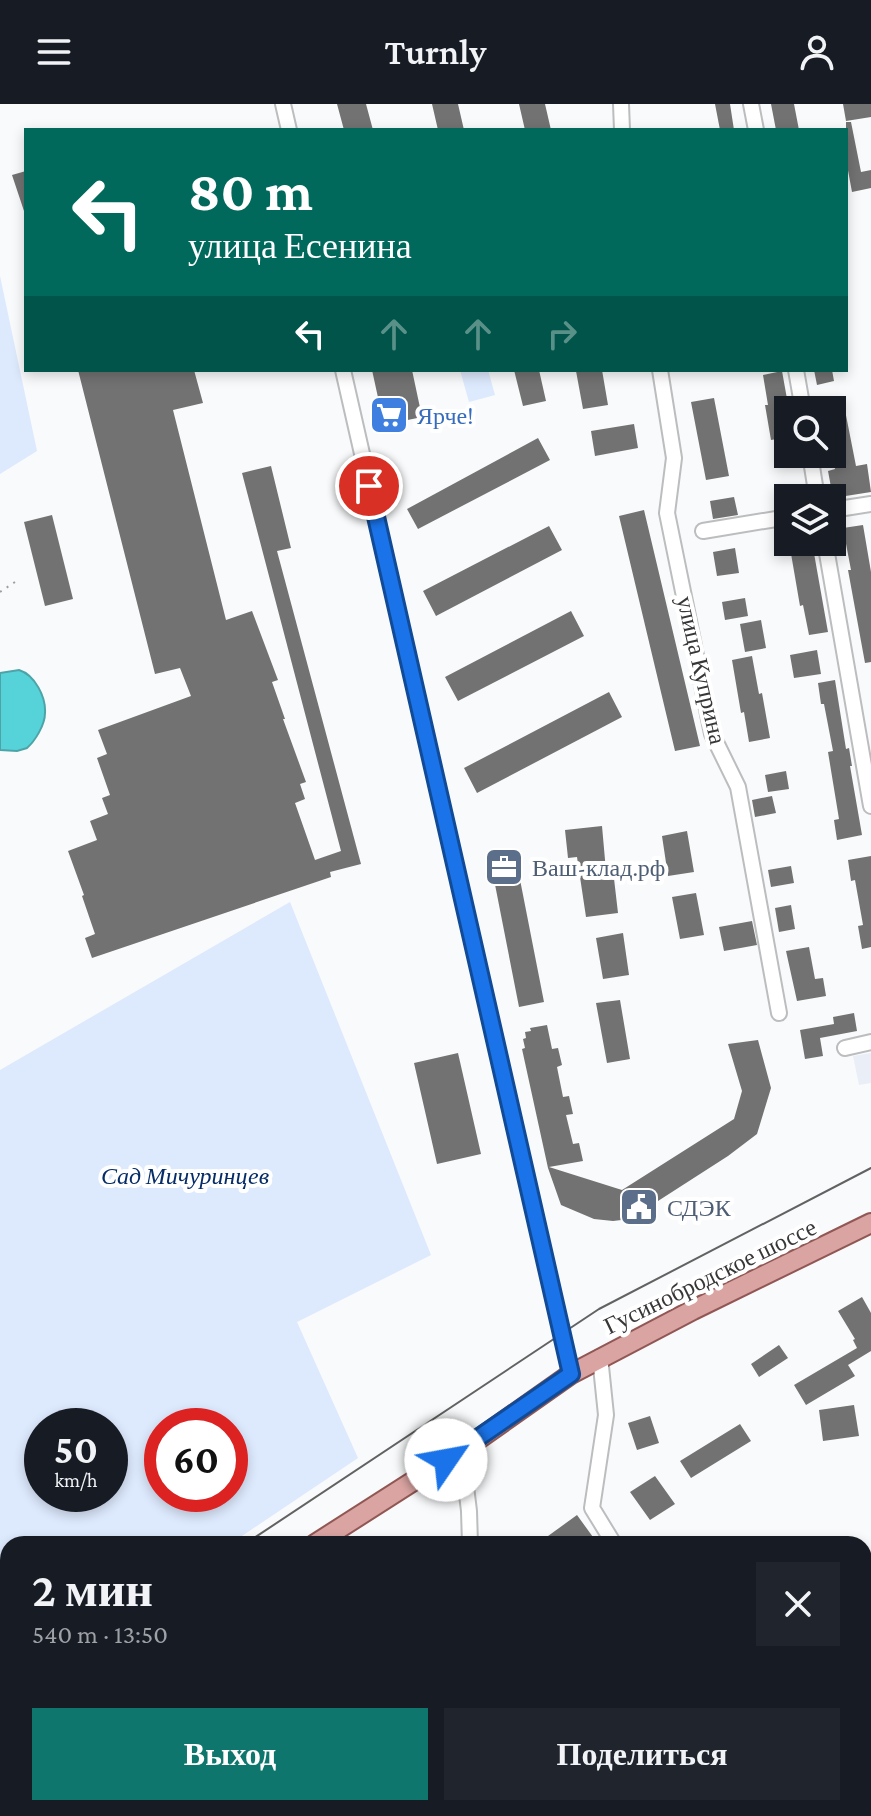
<!DOCTYPE html>
<html lang="ru">
<meta charset="utf-8">
<style>
body{margin:0;font-family:"Crimson Pro",serif;background:#20242c;color:#f1f3f6;height:100vh;display:flex;flex-direction:column;font-size:30px;white-space:nowrap}
*{box-sizing:border-box;margin:0}
p{font-size:26px;color:#9ea1a6}
.icon{flex:none;width:44px;height:44px;fill:none;stroke:currentColor;stroke-width:2;stroke-linecap:round;stroke-linejoin:round}
.map{position:relative;flex:1;overflow:hidden}
.side{position:absolute;left:0px;top:1432px;width:872px;height:280px;display:flex;flex-direction:column;background:#171b24;border-radius:24px 24px 0 0;box-shadow:0 4px 12px #0003}
.side>*{flex:none}
.guide{position:absolute;left:24px;top:24px;width:824px;height:244px;border-radius:0px;box-shadow:0 4px 12px #0003;background:#00695c;color:#fff;overflow:hidden}
.fabs{position:absolute;left:774px;top:292px;display:grid;gap:16px}
.fabs a{display:grid;place-items:center;width:72px;height:72px;border-radius:0px;background:#171b24;box-shadow:0 4px 12px #0003;font-size:40px}
.speed{position:absolute;left:24px;top:1304px;display:flex;gap:16px;font-size:40px;font-weight:700;text-align:center}
.speed>*{display:grid;place-content:center;width:104px;height:104px;border-radius:50%;background:#171b24;box-shadow:0 4px 12px #0003;line-height:1}
.speed small{font-size:20px;font-weight:400}
.speed .limit{border:12px solid #d22;background:#fff;color:#111}
.pin{position:absolute;display:grid;place-items:center;width:68px;height:68px;color:#fff;margin:-34px;border:4px solid #fff;border-radius:50%;box-shadow:0 2px 8px #0007}
.me{position:absolute;width:88px;margin:-44px;rotate:57deg;stroke-linejoin:round;filter:drop-shadow(0 0 6px #0008)}
.turn{display:flex;align-items:center;gap:28px;height:168px;padding:0 32px;font-size:36px}
.turn .icon{width:104px;height:104px;stroke-width:2.5}
.turn b{display:block;font-size:56px;line-height:68px}
.lanes{display:flex;align-items:center;height:76px;padding:0 32px;background:#0003;justify-content:center;gap:40px;direction:ltr}
.lanes .off{opacity:.35}
.round{display:grid;place-items:center;flex:none;width:84px;height:84px;border-radius:0px;background:#20242c}
.summary{display:flex;align-items:center;justify-content:space-between;height:136px;padding:0 32px}
h1{font-size:48px;font-weight:600;line-height:60px}
.button{display:flex;gap:16px;margin-top:auto;padding:16px 32px}
.button a{flex:1;height:92px;border-radius:0px;background:#0f766e;color:#fff;font-size:32px;font-weight:600;line-height:92px;text-align:center}
.button a+a{background:#20242c;color:#f1f3f6}
header{display:flex;justify-content:space-between;align-items:center;height:104px;padding:0 32px;background:#171b24;font-size:36px;font-weight:600}
.map>svg:first-child{display:block}
.built{fill:#eaeef6}
.green{fill:#dde9fd;fill-rule:evenodd}
.water{fill:#56d3d8;stroke:#4da4a8;stroke-width:2}
.building{fill:#737272}
.lines{fill:none;stroke-linecap:round;stroke-linejoin:round}
.minor-casing{stroke:#bcbdbe;stroke-width:18}
.major-casing{stroke:#915754;stroke-width:22}
.path{stroke:#9f9fa0;stroke-width:2;stroke-dasharray:2 6;stroke-linecap:butt}
.minor{stroke:#fff;stroke-width:14}
.major{stroke:#daa4a2;stroke-width:18}
.tram{stroke:#626262;stroke-width:2}
.route-casing{stroke:#114b97;stroke-width:20}
.route{stroke:#1a73e8;stroke-width:14}
.labels{text-anchor:middle;dominant-baseline:central;stroke-width:8;stroke-linejoin:round;paint-order:stroke}
.shop-label{font-size:24px;fill:#366cbe;stroke:#fff;text-anchor:start}
.street-label{font-size:24px;fill:#373737;stroke:#fff}
.service-label{font-size:24px;fill:#4e5e75;stroke:#fff;text-anchor:start}
.park-label{font-size:24px;font-style:italic;fill:#072d68;stroke:#fff}
</style>
<header><svg class="icon" aria-label="menu" viewBox="0 0 24 24"><path d="M4 6h16M4 12h16M4 18h16"/></svg>Turnly<svg class="icon" aria-label="person" viewBox="0 0 24 24"><circle cx="12" cy="8" r="4"/><path d="M4 21q1-7 8-7t8 7"/></svg></header>
<div class="map">
<svg width="871" height="1712" viewBox="0 0 871 1712">
<rect width="100%" height="100%" fill="#f9fafb"/>
<path class="built" d="M871 949V979L859 981 853 952Z"/>
<path class="green" d="M0 172 37 347 0 370Z
M460 266H488L495 291 469 298Z
M290 798 431 1151 297 1218 358 1354 230 1440H8V1589L0 1594V966ZM42 1322H110V1390H42ZM162 1322H230V1390H162Z"/>
<path class="water" d="M19 566C35 571 46 593 45 609 45 621 35 637 27 644L17 647 0 646V569Z"/>
<path class="building" d="M337 0H366L373 26H344Z
M432 0H458L464 26H438Z
M519 0H545L551 26H525Z
M715 0H730L734 26H720Z
M771 0H794L799 26H776Z
M843 0H871V13L846 17Z
M846 18H851L861 68 871 66V84L852 88 847 61 846 62Z
M26 67V106L24 107 12 71Z
M78 266H194L203 299 173 306 226 516 252 507 278 576 272 578 285 615H283L306 678 300 680 305 695 295 699 315 756 341 747 242 369 271 362 291 444 277 447 361 760 330 768 331 773 92 854 85 834 95 830 82 792 84 791 68 747 97 736 90 717 108 710 102 694 110 691 97 654 107 650 98 626 191 592 180 564 155 570Z
M372 266H412L422 313 384 321Z
M514 266H539L546 297 523 302Z
M584 266H602L608 301 583 305 576 267Z
M814 266H832L834 277 817 281Z
M782 267 789 306 788 350H796L798 360 782 363 777 335 771 336 765 301H768L763 271Z
M714 294 729 372 706 376 691 298Z
M843 296 856 362 867 360 871 388 833 394 828 367 835 365 832 350V298Z
M634 320 638 344 595 352 591 327Z
M538 334 550 356 418 425 407 405Z
M804 381 807 394H786L784 385Z
M734 393 738 411 713 415 710 397Z
M644 406 700 642 675 647 619 412Z
M52 411 73 495 45 502 24 418Z
M863 421 871 468V558L865 559 848 466H851L843 424Z
M549 422 562 446 436 512 423 487Z
M789 438H812L828 528 809 531 803 501 800 502Z
M735 444 739 469 717 472 713 448Z
M745 494 748 512 725 516 722 498Z
M571 507 584 532 458 597 445 573Z
M761 516 766 544 745 548 740 520Z
M817 546 821 570 794 574 790 551Z
M752 552 759 590 762 589 770 634 749 638 744 608 741 609 732 556Z
M835 576 846 645 849 644 852 662H850L862 731 837 736 834 716 839 715 828 648 833 647 824 600H821L818 579Z
M609 588 622 613 477 689 464 664Z
M786 667 789 685 768 688 765 671Z
M772 692 776 709 755 713 752 696Z
M602 722 606 767 613 766 618 809 586 813 577 753 568 754 565 726Z
M687 727 694 768 668 772 662 732Z
M514 745 544 898 519 903 489 750Z
M871 752V843L862 845 858 822 863 821 855 776 851 777 848 756Z
M791 762 794 779 771 783 768 766Z
M696 789 704 831 680 835 672 793Z
M791 801 795 825 779 828 775 804Z
M752 817 757 841 724 847 719 823Z
M623 829 629 871 603 875 596 834Z
M809 843 815 875 823 874 826 892 797 897 786 847Z
M620 896 630 955 607 959 596 899Z
M854 909 857 927 820 934 823 952 805 955 800 926 834 920 833 913Z
M547 921 552 945 558 944 562 961 557 963 563 993 569 992 573 1010 566 1011 573 1040 579 1039 583 1057 549 1063 622 1086 734 1015 742 987 728 940 758 936 771 984 757 1030 728 1052 630 1115 613 1117 594 1115 561 1101 548 1064 522 945 525 944 523 935 526 934 525 928 531 927 530 924Z
M458 949 481 1050 437 1060 414 959Z
M862 1193 871 1209V1247L848 1261 855 1272 806 1301 794 1281 857 1244 853 1236 855 1235 838 1207Z
M779 1241 788 1254 759 1273 751 1260Z
M854 1301 859 1332 823 1337 819 1306Z
M650 1312 659 1339 637 1346 628 1319Z
M740 1320 751 1337 691 1374 680 1357Z
M655 1372 675 1400 650 1416 630 1388Z
M577 1411 598 1440H537Z"/>
<g class="lines">
<defs>
<path id="minor" d="M283 0 289 26
M621 0 622 26
M751 0 756 26
M343 266 571 1270
M660 266 674 354 667 409 712 630 738 683 779 909
M796 266 803 306
M810 350 817 394
M832 406 871 400
M703 427 788 413
M825 438 871 702
M845 944 871 938
M600 1253 606 1311 592 1404 614 1440
M470 1440 469 1407 464 1366 473 1339
M864 1703 871 1704
M326 1712 339 1704
M494 1712 495 1704
M625 1712 626 1704"/>
<path id="major" d="M315 1440 473 1339 571 1270 693 1206 871 1119
M0 1650 8 1644"/>
</defs>
<use href="#minor" class="minor-casing"/>
<use href="#major" class="major-casing"/>
<path class="path" d="M0 488 18 476"/>
<use href="#minor" class="minor"/>
<use href="#major" class="major"/>
<path class="tram" d="M245 1440 599 1205 871 1064
M0 1610 8 1605"/>
</g>
<g class="lines">
<defs>
<path id="route" d="M369 382 571 1270 446 1356"/>
</defs>
<use href="#route" class="route-casing"/>
<use href="#route" class="route"/>
</g>
<defs>
<symbol id="supermarket-square" viewBox="-11 -11 22 22"><rect x="-9" y="-9" width="18" height="18" rx="4" fill="#3f7fe0" stroke="#fff"/><path d="M-6-5.5h2.5l.6 2H6L4.5 2H-2.5L-4.4-4H-6ZM-1.5 3.2a1.3 1.3 0 1 0 .1 0ZM3 3.2a1.3 1.3 0 1 0 .1 0Z" fill="#fff"/></symbol>
<symbol id="office-square" viewBox="-11 -11 22 22"><rect x="-9" y="-9" width="18" height="18" rx="4" fill="#5c6f8a" stroke="#fff"/><path d="M-6-3h4V-5.5h4V-3h4V5H-6ZM-1-4.5V-3h2v-1.5ZM-6 0V1H6V0Z" fill="#fff"/></symbol>
<symbol id="civic-square" viewBox="-11 -11 22 22"><rect x="-9" y="-9" width="18" height="18" rx="4" fill="#5c6f8a" stroke="#fff"/><path d="M-.6-6.5H3V-4.5H.6V-3L4-1V1h2V6H-6V1h2V-1L-.6-3ZM-1.2 2.5V6h2.4V2.5Z" fill="#fff"/></symbol>
</defs>
<g fill-rule="evenodd">
<use href="#supermarket-square" x="367" y="289" width="44" height="44"/>
<use href="#office-square" x="482" y="741" width="44" height="44"/>
<use href="#civic-square" x="617" y="1081" width="44" height="44"/>
</g>
<g class="labels">
<g class="shop-label">
<text x="417" y="311">Ярче!</text>
</g>
<g class="street-label">
<text transform="translate(702 566) rotate(77)">улица Куприна</text>
<text transform="translate(710 1172) rotate(-26)">Гусинобродское шоссе</text>
</g>
<g class="service-label">
<text x="532" y="763">Ваш-клад.рф</text>
<text x="667" y="1103">СДЭК</text>
</g>
<g class="park-label">
<text x="185" y="1071">Сад Мичуринцев</text>
</g>
</g>
</svg>
<div class="fabs">
<a><svg class="icon" aria-label="search" viewBox="0 0 24 24"><circle cx="10" cy="10" r="6"/><path d="M15 15l6 6"/></svg></a>
<a><svg class="icon" aria-label="layers" viewBox="0 0 24 24"><path d="M12 4l9 5-9 5-9-5zM3 14l9 5 9-5"/></svg></a>
</div>
<div class="speed"><div>50<small>km/h</small></div><div class="limit">60</div></div>
<div class="pin" style="left:369px;top:382px;background:#d93025"><svg class="icon" aria-label="arrive" viewBox="0 0 24 24"><path d="M6 21V4h12l-3 4 3 4H6"/></svg></div>
<svg class="me" style="left:446px;top:1356px" viewBox="-20 -20 40 40"><circle r="19" fill="#fff"/><path d="M0-13L10 11 0 6-10 11z" fill="#1a73e8"/></svg>
<div class="guide">
<div class="turn"><svg class="icon" aria-label="left" viewBox="0 0 24 24"><path d="M17 20v-9H6M10 6l-5 5 5 5"/></svg><div><b>80 m</b>улица Есенина</div></div>
<div class="lanes"><svg class="icon" aria-label="left" viewBox="0 0 24 24"><path d="M17 20v-9H6M10 6l-5 5 5 5"/></svg><svg class="icon off" aria-label="ahead" viewBox="0 0 24 24"><path d="M12 20V5M6 11l6-6 6 6"/></svg><svg class="icon off" aria-label="ahead" viewBox="0 0 24 24"><path d="M12 20V5M6 11l6-6 6 6"/></svg><svg class="icon off" aria-label="right" viewBox="0 0 24 24"><path d="M7 20v-9h11M14 6l5 5-5 5"/></svg></div>
</div>
<section class="side">
<div class="summary"><div><h1>2 мин</h1><p>540 m · 13:50</p></div><a class="round"><svg class="icon" aria-label="close" viewBox="0 0 24 24"><path d="M6 6l12 12M18 6L6 18"/></svg></a></div>
<div class="button"><a>Выход</a><a>Поделиться</a></div>
</section>
</div>
